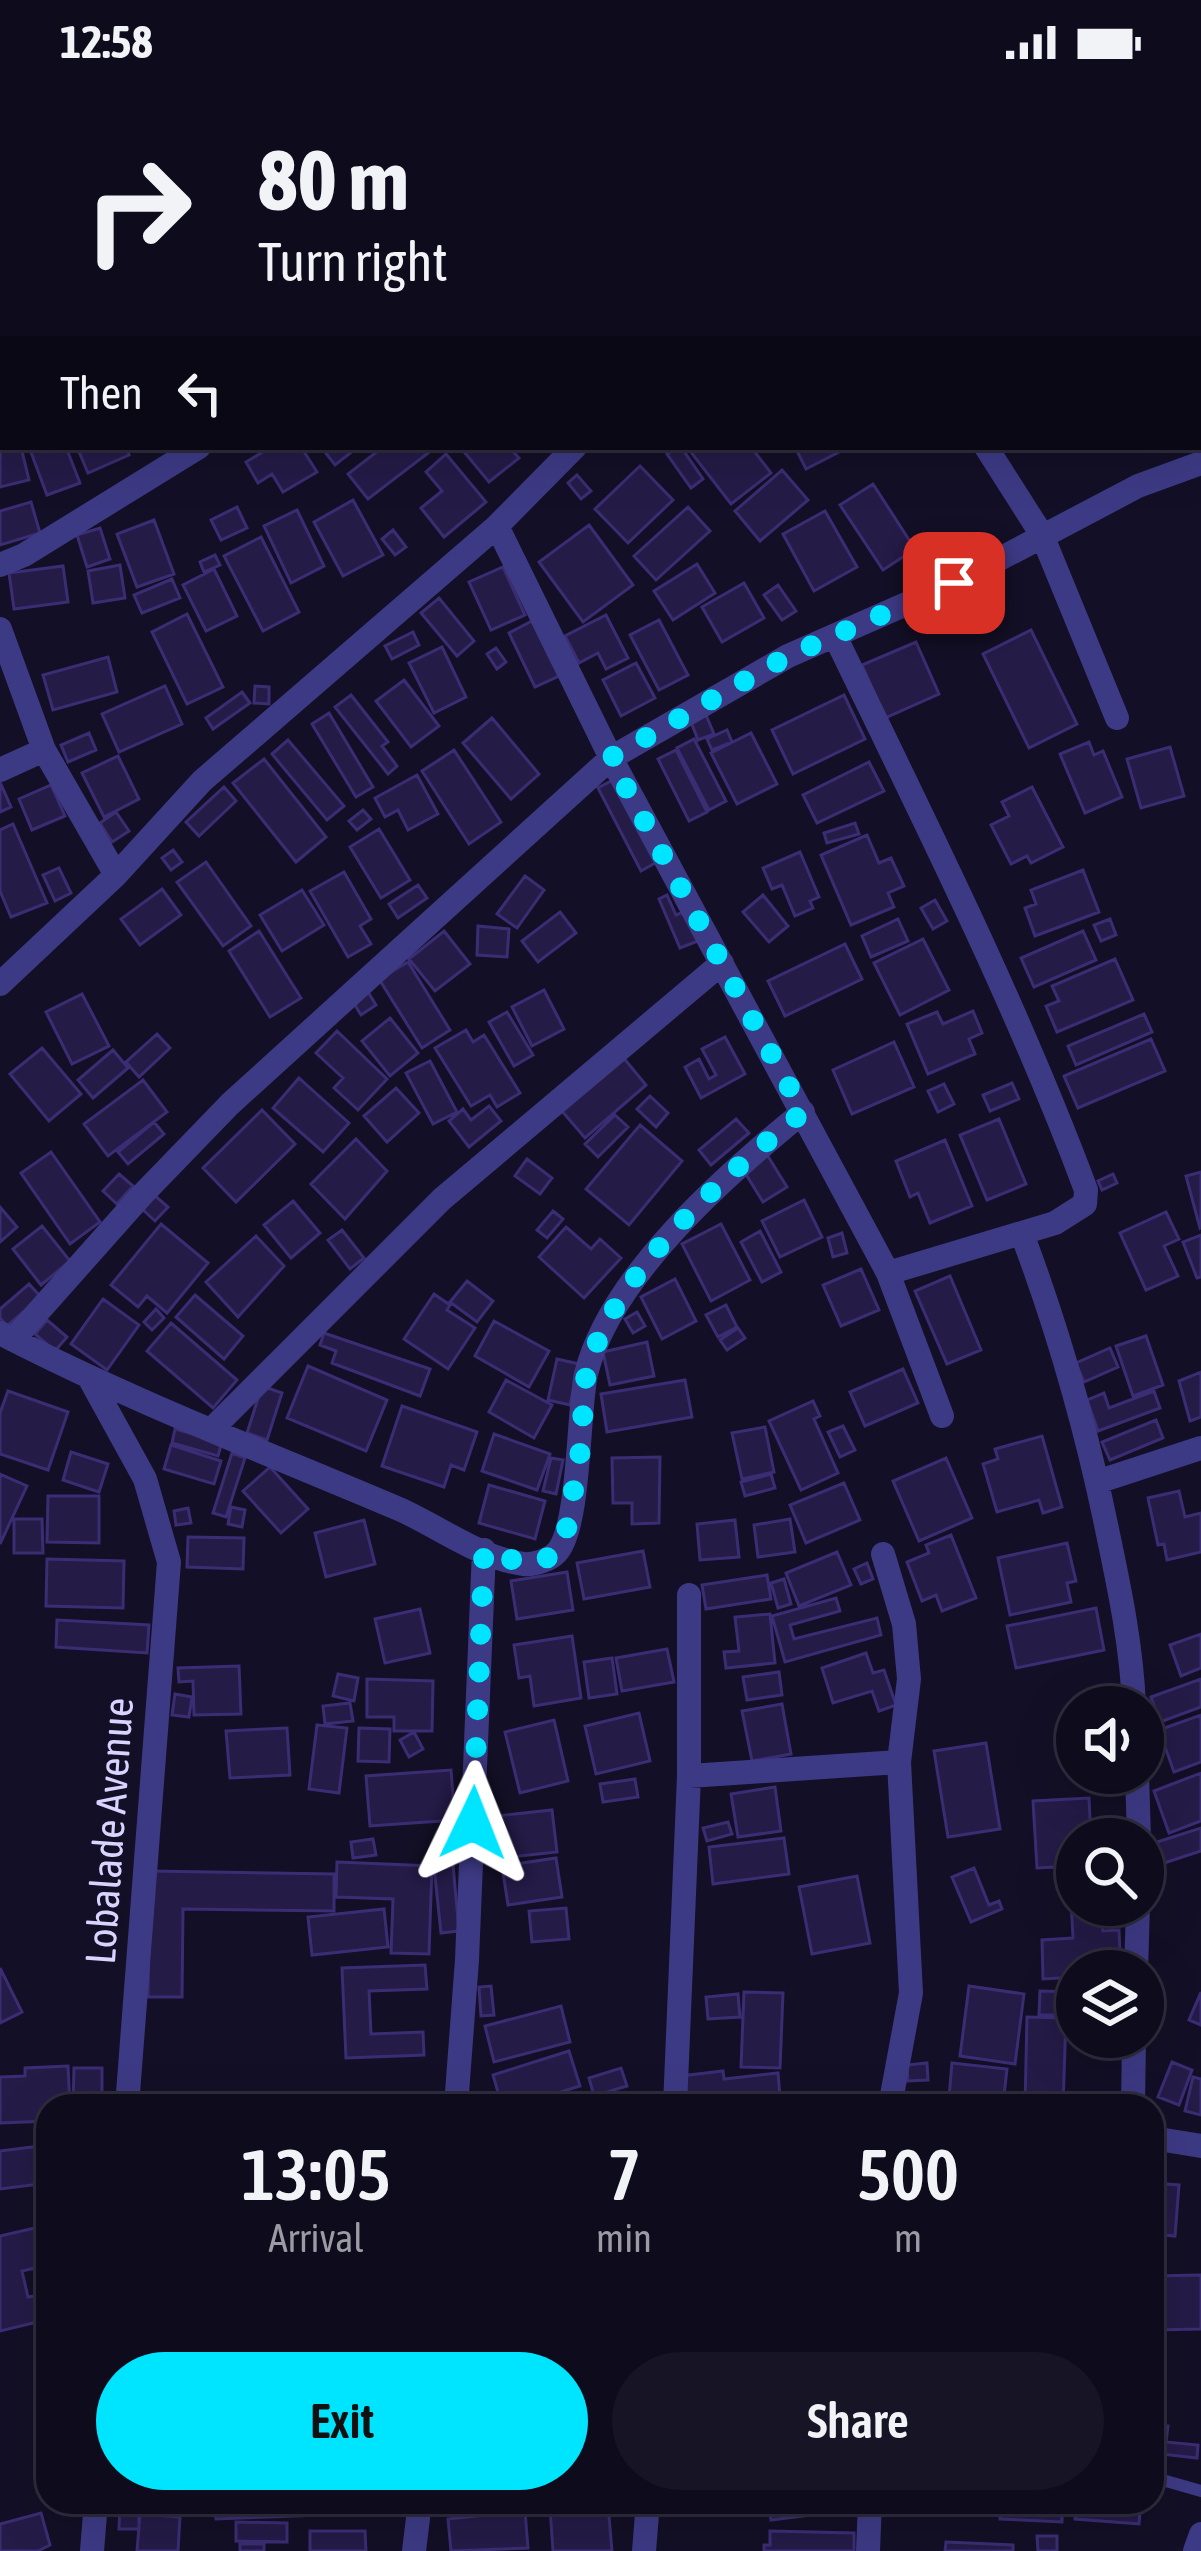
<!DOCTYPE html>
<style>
body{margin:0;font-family:"Asap Condensed",sans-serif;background:#171425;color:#f1f3f6;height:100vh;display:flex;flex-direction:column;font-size:45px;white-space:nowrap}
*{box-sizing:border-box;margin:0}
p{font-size:39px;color:#9b9ba3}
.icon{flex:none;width:66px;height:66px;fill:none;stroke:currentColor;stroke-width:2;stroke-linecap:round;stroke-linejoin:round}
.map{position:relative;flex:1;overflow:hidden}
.details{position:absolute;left:36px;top:2010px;width:1128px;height:420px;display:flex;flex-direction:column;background:#0e0b1c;border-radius:36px;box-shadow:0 12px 48px #0002,0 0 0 3px #2e2b3b}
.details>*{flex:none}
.banner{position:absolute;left:0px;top:0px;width:1203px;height:366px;box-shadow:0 12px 48px #0002,0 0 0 3px #2e2b3b;background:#0e0b1c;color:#f1f3f6;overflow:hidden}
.buttons{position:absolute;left:1056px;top:1602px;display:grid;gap:24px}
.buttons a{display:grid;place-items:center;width:108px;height:108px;border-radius:50%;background:#0e0b1c;box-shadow:0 12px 48px #0002,0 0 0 3px #2e2b3b;font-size:60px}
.pin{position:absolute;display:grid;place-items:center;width:102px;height:102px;color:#fff;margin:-51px;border-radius:24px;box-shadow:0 6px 18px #0006}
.me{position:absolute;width:132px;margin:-66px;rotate:2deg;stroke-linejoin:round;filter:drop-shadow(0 0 9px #0008)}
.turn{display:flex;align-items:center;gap:42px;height:252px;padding:0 60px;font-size:54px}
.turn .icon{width:156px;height:156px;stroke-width:2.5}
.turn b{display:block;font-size:84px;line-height:102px}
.then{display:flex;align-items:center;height:114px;padding:0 60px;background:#0003;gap:24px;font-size:45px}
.eta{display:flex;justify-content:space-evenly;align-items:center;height:204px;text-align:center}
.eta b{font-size:72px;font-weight:600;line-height:84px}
.primary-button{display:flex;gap:24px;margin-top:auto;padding:24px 60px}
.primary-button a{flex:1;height:138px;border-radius:72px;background:#00e5ff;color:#111;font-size:48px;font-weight:600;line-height:138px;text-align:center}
.primary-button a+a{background:#171425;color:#f1f3f6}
.status{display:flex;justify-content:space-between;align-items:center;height:84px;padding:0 60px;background:#0e0b1c;direction:ltr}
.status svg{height:33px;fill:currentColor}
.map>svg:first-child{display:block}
.building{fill:#241b47;stroke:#3b2d73;stroke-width:3}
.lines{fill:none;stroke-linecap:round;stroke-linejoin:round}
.service{stroke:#3d3a85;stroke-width:12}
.minor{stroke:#3d3a85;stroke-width:24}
.route{stroke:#00e5ff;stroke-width:21;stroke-dasharray:0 37.8}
.labels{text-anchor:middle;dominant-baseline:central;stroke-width:9;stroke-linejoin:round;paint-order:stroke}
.street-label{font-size:42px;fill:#d9d4ff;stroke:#130f26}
</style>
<div class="status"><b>12:58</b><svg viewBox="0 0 49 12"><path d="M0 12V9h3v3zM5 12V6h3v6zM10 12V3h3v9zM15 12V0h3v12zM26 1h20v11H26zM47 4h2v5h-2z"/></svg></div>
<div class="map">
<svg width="1201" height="2467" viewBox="0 0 1201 2467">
<rect width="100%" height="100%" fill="#130f26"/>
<path class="building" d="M0 359 21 363 29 396 0 403Z
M29 363H66L80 399 47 411Z
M77 363H126L129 371 88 389Z
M257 363H301L317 388 283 408 272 390 258 399 246 378 261 369Z
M321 363H358L335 381Z
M383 363H436L368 415 348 390Z
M460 363H509L519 374 489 398Z
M677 363H681L703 395 691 404 667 370Z
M694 363H751L771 389 731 420 690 367Z
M795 363H837L839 368 806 385Z
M446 370 486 418 444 453 421 424 442 407 426 388Z
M640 382 673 416 628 459 595 425Z
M782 386 808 416 760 457 735 427Z
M577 391 591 407 581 415 568 399Z
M873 400 915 465 883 486 840 421Z
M353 416 383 471 343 492 314 438Z
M31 418 40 449 0 461V427Z
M237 423 247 444 221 456 211 436Z
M688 423 710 447 656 496 634 472Z
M297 426 324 482 291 499 264 442Z
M825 427 857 483 814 507 783 450Z
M154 436 174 490 137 503 117 450Z
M589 441 633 501 583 538 539 478Z
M100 444 110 475 87 483 77 451Z
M393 446 406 463 395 471 382 455Z
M261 453 299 528 263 547 224 472Z
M215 471 220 481 204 488 200 478Z
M697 480 715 509 673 536 654 507Z
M120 481 125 514 93 519 88 487Z
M63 482 68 518 14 525 9 489Z
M503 483 525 531 491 546 469 498Z
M214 485 237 532 206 547 183 501Z
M172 495 180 514 142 529 134 511Z
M744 499 764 534 722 558 702 523Z
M778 501 796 527 782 536 764 511Z
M439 514 474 557 457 572 421 529Z
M940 514 949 537 938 541 929 519Z
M187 530 223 603 187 620 152 548Z
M606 531 628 574 606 585 598 569 579 579 565 552Z
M659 536 688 591 659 606 630 551Z
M532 537 559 592 535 603 509 549Z
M1031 546 1077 640 1029 664 983 570Z
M413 548 419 561 392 575 385 562Z
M916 558 939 610 885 634 862 581Z
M442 563 466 613 434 629 409 579Z
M496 564 506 578 497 585 487 570Z
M108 573 117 608 53 626 43 591Z
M636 579 655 614 621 632 603 596Z
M404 596 439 642 411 663 376 617Z
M165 602 182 640 119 668 102 630Z
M255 602 269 603V620L254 619Z
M242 608 250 619 213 645 206 634Z
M351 611 388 658 382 662 397 682 388 690 335 623Z
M844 611 865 655 793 690 772 646Z
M329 629 373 703 356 713 312 640Z
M706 631 714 650 698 656 691 638Z
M492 634 539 690 511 715 463 659Z
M727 646 732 658 712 666 707 655Z
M89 649 96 666 68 678 61 661Z
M751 649 777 700 737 720 711 669Z
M694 655 726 717 709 726 677 664Z
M288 656 344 722 327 736 272 670Z
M1089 658 1094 671 1103 667 1122 713 1085 729 1060 670Z
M1170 663 1184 712 1141 724 1127 675Z
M454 666 501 738 469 760 422 687Z
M676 666 707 728 689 737 658 675Z
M118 672 139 715 104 733 82 689Z
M264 675 326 753 296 778 233 699Z
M869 678 884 707 817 739 803 711Z
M417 691 438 730 408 746 398 726 385 733 375 714Z
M615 695 657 778 641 787 598 704Z
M0 698 11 723 0 728Z
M51 701 65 732 32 746 19 715Z
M224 703 236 717 199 752 186 738Z
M1032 703 1063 763 1031 779 1027 772 1011 780 991 741 1009 732 1002 718Z
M363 726 371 735 357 746 349 737Z
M116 728 129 747 112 758 100 739Z
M855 739 859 750 827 759 824 749Z
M13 740 47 819 11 833 0 807V746Z
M379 745 410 796 381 814 350 763Z
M867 751 879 779 891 774 904 802 888 809 894 823 851 841 821 771Z
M173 766 182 778 171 786 162 774Z
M800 768 819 813 810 817 813 824 795 832 782 801 772 805 763 784Z
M206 778 251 842 223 862 177 798Z
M59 784 71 809 55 817 43 791Z
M1083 786 1099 828 1035 852 1025 824 1036 820 1031 806Z
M344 788 371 835 360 842 371 860 348 873 310 807Z
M525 792 544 806 517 844 497 830Z
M418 801 427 814 398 834 389 820Z
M162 805 181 831 140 861 121 835Z
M302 806 324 841 282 867 260 831Z
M667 811 676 831 685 827 698 857 680 864 659 815Z
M763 811 788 842 769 858 743 828Z
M935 816 947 837 933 845 921 824Z
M560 828 576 849 538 878 522 857Z
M898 835 908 857 871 873 862 852Z
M1110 835 1116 851 1101 857 1094 841Z
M478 842 509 845 507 873 477 871Z
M259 847 301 914 270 933 229 867Z
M444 847 470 880 435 907 409 875Z
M1083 847 1096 876 1034 903 1021 874Z
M923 855 949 906 900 931 874 879Z
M845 860 862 895 785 932 768 897Z
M1115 875 1133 916 1057 948 1046 922 1059 917 1052 902Z
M408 878 450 946 422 964 379 895Z
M544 906 564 945 532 962 512 923Z
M368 908 376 921 361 931 353 918Z
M82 910 109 962 72 980 46 928Z
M973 927 982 949 969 955 975 970 928 990 907 940 937 928 943 940Z
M507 928 533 971 514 982 489 938Z
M1144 930 1152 948 1076 981 1068 962Z
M390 934 418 969 390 992 362 957Z
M466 946 473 958 484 951 520 1009 497 1023 490 1011 471 1022 435 964Z
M337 947 387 995 358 1026 334 1004 343 994 316 969Z
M157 950 170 964 139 993 126 978Z
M725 953 745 990 701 1014 685 983 699 975 709 995 716 991 702 965Z
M1151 955 1165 987 1078 1024 1064 992Z
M894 958 914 1003 852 1030 833 986Z
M42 964 81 1010 49 1037 10 990Z
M113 966 128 984 93 1014 78 996Z
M622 972 646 1001 585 1054 561 1026Z
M430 977 457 1028 433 1040 406 989Z
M299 994 349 1039 323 1068 273 1024Z
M143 996 167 1028 108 1072 84 1040Z
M1012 999 1019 1015 990 1027 983 1011Z
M944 1000 954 1020 938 1028 928 1007Z
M396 1004 419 1029 387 1058 364 1032Z
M650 1012 668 1029 656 1043 637 1025Z
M489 1022 501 1037 469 1063 449 1037 463 1025 471 1036Z
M262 1026 295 1060 236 1118 203 1084Z
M615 1031 628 1043 598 1073 585 1060Z
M736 1035 749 1049 711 1081 699 1066Z
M999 1035 1026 1100 987 1116 960 1051Z
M154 1038 164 1050 128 1080 118 1068Z
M640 1041 682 1077 629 1141 586 1105Z
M356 1055 387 1087 345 1135 311 1100Z
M945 1056 972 1122 930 1139 918 1109 910 1113 896 1077Z
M51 1068 100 1138 70 1160 21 1089Z
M766 1069 787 1103 763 1118 742 1084Z
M527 1075 552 1094 540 1110 515 1092Z
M1201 1088V1143L1200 1144 1186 1092Z
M119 1090 133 1102 117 1120 103 1107Z
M1113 1090 1117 1099 1102 1106 1098 1097Z
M153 1110 168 1123 155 1137 141 1124Z
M804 1116 822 1153 780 1173 762 1137Z
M293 1117 320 1149 291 1174 264 1141Z
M0 1123 17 1143 0 1158Z
M553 1127 563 1135 547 1154 537 1146Z
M1166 1128 1179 1155 1164 1162 1178 1192 1146 1206 1120 1149Z
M161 1140 208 1179 167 1229 147 1212 138 1223 111 1201Z
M721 1140 750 1196 711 1217 682 1160Z
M42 1142 70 1177 41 1201 13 1165Z
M566 1143 591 1165 600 1155 621 1174 584 1214 539 1173Z
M342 1146 364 1174 350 1185 328 1156Z
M760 1147 781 1188 762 1198 741 1158Z
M842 1149 847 1169 833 1173 828 1154Z
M1201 1151V1193L1197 1194 1183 1158Z
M256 1152 284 1182 238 1233 206 1198Z
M861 1185 879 1226 841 1242 823 1201Z
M950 1192 981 1266 947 1280 915 1207Z
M675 1195 696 1237 662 1255 641 1213Z
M467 1197 493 1217 477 1238 450 1218Z
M29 1200 41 1213 7 1242 0 1234V1225Z
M434 1210 450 1221 447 1226 475 1244 448 1285 404 1255Z
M195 1211 243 1252 224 1275 176 1233Z
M103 1215 139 1241 107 1286 71 1260Z
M726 1221 737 1243 718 1253 706 1231Z
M156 1225 164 1234 152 1246 144 1238Z
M637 1228 645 1242 633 1249 625 1235Z
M47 1236 67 1253 55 1267 35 1250Z
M494 1237 549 1267 529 1303 475 1272Z
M171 1239 237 1296 213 1324 147 1267Z
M738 1244 745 1254 727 1266 720 1256Z
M324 1249 430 1285 420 1312 332 1279 336 1267 320 1261Z
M1146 1252 1163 1301 1133 1312 1116 1262Z
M647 1258 654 1292 610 1301 603 1268Z
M1110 1264 1118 1283 1084 1298 1076 1279Z
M557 1275 579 1280 570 1321 548 1316Z
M308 1282 387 1316 366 1367 287 1334Z
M903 1285 918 1319 865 1342 850 1308Z
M1201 1288V1333L1190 1337 1179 1297Z
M506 1296 552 1321 534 1354 489 1328Z
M685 1296 692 1333 607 1348 601 1310Z
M262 1302 282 1309 267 1356 247 1349Z
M8 1307 68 1328 48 1386 0 1370V1329Z
M1154 1307 1160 1324 1098 1347 1087 1316 1104 1309 1109 1324Z
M813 1317 820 1332 814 1335 838 1389 801 1406 769 1337Z
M402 1322 477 1348 464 1386 451 1381 444 1403 382 1382Z
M1156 1336 1163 1354 1110 1376 1102 1358Z
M843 1342 855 1366 840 1373 828 1348Z
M765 1343 774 1388 742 1395 732 1349Z
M175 1345 222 1358 218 1372 172 1359Z
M494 1350 550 1370 537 1406 482 1387Z
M1042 1352 1062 1423 1043 1429 1039 1416 997 1428 983 1380 998 1375 995 1365Z
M171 1361 221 1377 214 1400 164 1385Z
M71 1368 108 1380 99 1408 63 1396Z
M232 1369 245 1374 226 1433 213 1429Z
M660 1373 659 1439 632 1440V1419H613L612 1374Z
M551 1374 563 1376 556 1410 543 1407Z
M946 1374 972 1434 919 1457 893 1397Z
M270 1383 308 1425 281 1449 243 1407Z
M0 1390 27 1402 0 1460Z
M771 1390 775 1404 745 1412 741 1398Z
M844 1399 860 1436 806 1459 790 1421Z
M489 1401 545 1417 535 1455 479 1439Z
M1179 1407 1185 1433 1201 1429V1468L1167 1476 1164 1460 1158 1461 1148 1414Z
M48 1412H99V1459L47 1458Z
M231 1423 245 1426 242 1443 228 1440Z
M188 1424 191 1439 176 1441 174 1427Z
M14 1435H42L43 1469H14Z
M790 1435 795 1468 758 1473 754 1441Z
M364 1436 375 1480 326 1493 315 1449Z
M735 1436 739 1473 700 1476 697 1440Z
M951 1451 976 1514 942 1527 936 1511 922 1517 907 1478 929 1469 926 1461Z
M188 1453 244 1454 243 1485 187 1483Z
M1067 1459 1076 1497 1067 1499 1071 1518 1010 1531 998 1474Z
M643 1467 650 1503 584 1515 577 1479Z
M837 1468 851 1501 799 1522 786 1489Z
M47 1475 124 1477 123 1524 46 1522Z
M867 1479 873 1495 861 1500 854 1485Z
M567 1488 573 1526 517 1535 511 1497Z
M767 1491 771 1515 706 1525 702 1501Z
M784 1495 791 1520 778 1524 771 1499Z
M836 1514 840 1527 790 1541 794 1555 877 1534 881 1551 785 1578 772 1532Z
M1096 1524 1104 1566 1016 1584 1007 1542Z
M420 1525 430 1569 385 1579 375 1535Z
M770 1530 775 1579 726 1584 724 1568 739 1567 735 1533Z
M57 1536 149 1541 147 1569 56 1563Z
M1201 1550V1584L1181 1592 1170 1561Z
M572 1552 581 1614 534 1622 530 1592 519 1594 514 1561Z
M667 1565 674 1598 622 1607 616 1574Z
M866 1569 873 1589 884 1586 896 1621 879 1627 872 1607 833 1619 822 1584Z
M612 1574 617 1610 589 1614 584 1578Z
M239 1582 241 1630 194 1631 193 1597 179 1598 178 1584Z
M779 1588 782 1611 747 1616 743 1593Z
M338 1590 358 1594 354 1617 333 1612Z
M367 1595 433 1597 432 1647H394V1633H367Z
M1201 1595V1623L1160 1638 1151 1613Z
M175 1610 192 1613 189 1633 172 1631Z
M350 1619 353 1637 325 1640 323 1622Z
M782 1620 791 1670 752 1677 742 1627Z
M639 1629 650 1677 596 1690 585 1642Z
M1201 1631V1678L1174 1688 1159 1646Z
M554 1636 568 1697 520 1709 505 1648Z
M317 1641 347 1644 339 1709 309 1705Z
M287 1644 290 1691 230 1694 226 1647Z
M359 1644 390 1645 389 1678 358 1677Z
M414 1648 423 1665 409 1673 400 1656Z
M986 1659 1000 1745 948 1753 934 1667Z
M451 1686 455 1736 370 1742 366 1692Z
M1201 1689V1737L1169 1749 1154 1707Z
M635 1695 638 1713 603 1718 600 1700Z
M775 1703 781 1747 738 1753 731 1710Z
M1089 1714 1091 1755H1077V1782L1037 1784 1033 1717Z
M552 1726 557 1768 501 1774 497 1732Z
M728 1738 732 1750 707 1757 703 1744Z
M1201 1744V1767L1164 1779 1157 1758Z
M784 1754 789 1790 713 1800 709 1763Z
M373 1755 376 1771 353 1774 351 1758Z
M556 1774 562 1813 508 1821 502 1782Z
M337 1778 432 1782 429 1870 391 1869 393 1815 336 1813Z
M453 1781 459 1847 441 1849 434 1783Z
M974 1784 989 1821 999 1817 1002 1825 971 1838 952 1793Z
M150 1787 334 1790V1827L183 1825 182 1913H148Z
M857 1792 870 1859 812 1870 799 1803Z
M1071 1816H1077V1821H1102L1103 1847 1119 1846 1121 1887H1077V1893L1043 1895 1042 1856 1073 1854Z
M566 1824 569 1855 532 1858 529 1827Z
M384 1825 388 1863 312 1871 308 1833Z
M425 1881 427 1905 369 1907 371 1950 423 1948 424 1971 346 1974 342 1884Z
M0 1884 22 1928 0 1939Z
M491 1902 494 1931 481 1932 479 1903Z
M969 1902 1024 1910 1015 1980 960 1972Z
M1040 1907 1077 1908V1931H1039Z
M744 1908 783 1909 780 1984 741 1983Z
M1201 1908V1941L1189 1936Z
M738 1910 740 1933 708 1935 706 1913Z
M561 1922 570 1958 494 1978 485 1942Z
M1027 1933 1066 1934 1063 2022H1025Z
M569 1967 580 2002 515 2022H502L493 1991Z
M1172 1978 1192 1986 1179 2021 1158 2013Z
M927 1979 928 1996 908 1997 907 1981Z
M952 1979 1007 1985 1003 2020 949 2013Z
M68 1982 70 2022H48V2037L0 2039V1993L25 1992V1984Z
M74 1984H102V2022H73Z
M621 1984 627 2002 594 2012 589 1994Z
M723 1987 724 1995 778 1989 780 2013 683 2022 680 1992Z
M1193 1993 1201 1995V2031L1185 2027Z
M48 2061V2099L0 2105V2067Z
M1152 2099 1179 2101 1175 2152 1152 2150Z
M43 2142 48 2181 22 2187 28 2213 41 2211 46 2236 0 2247V2152Z
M1201 2191V2245L1152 2246V2192Z
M1152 2340 1168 2342 1166 2358 1198 2361 1197 2374 1152 2369Z
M215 2418H402V2428L216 2435Z
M769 2418H826L827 2429 771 2436Z
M1001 2418H1062V2438L1000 2435Z
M1076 2418H1141L1139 2440 1075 2435Z
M120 2420 139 2421V2445H119Z
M608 2420 612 2467H553L550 2424Z
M525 2427 528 2464 451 2467 448 2435Z
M41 2429 50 2461 38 2467H0V2440Z
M140 2430 180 2433 178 2467H137Z
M236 2438 287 2439V2458L236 2457Z
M310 2447H365L366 2467H310Z
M770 2447 854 2449V2467H764V2461H770Z
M1037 2452H1057V2467H1038Z
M946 2458 1013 2461V2467H945Z
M240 2460H264V2467H240Z"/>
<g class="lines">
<path class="service" d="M1152 2393 1201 2407"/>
<path class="minor" d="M313 3 320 0
M962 3 965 0
M0 128 3 127
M986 363 1042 451 1117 634
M497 442 611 674 888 1189 942 1332
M0 481 24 471 199 363
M0 545 44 666 116 791
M835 552C923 734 1015 916 1086 1106L1085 1120 1055 1139 888 1189
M0 686 44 666
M0 900 116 791 202 697 497 442 575 363
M1022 1150C1059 1248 1087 1347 1108 1450 1120 1507 1132 1565 1134 1623
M0 1249C129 1316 265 1368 399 1425 438 1442 481 1475 524 1480 534 1481 550 1476 557 1468 580 1443 578 1326 586 1290 610 1192 727 1090 803 1028
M13 1256 141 1112 230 1020 611 674 788 572 954 499 1138 402 1201 379
M91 1297 145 1395 169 1478 127 2022
M212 1345 442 1115 722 879
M1097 1398 1201 1364
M883 1470 904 1540 909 1595 899 1678 911 1909 890 2022
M1137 1689 1139 1755
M689 1692 899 1678
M1136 1887 1138 1821
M456 2022 467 1876 484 1466
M675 2022 689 1692V1511
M1133 2022 1134 1953
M1152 2054 1201 2062
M92 2467 96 2418
M414 2467 420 2418
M644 2467 648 2418
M868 2467 870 2418
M1195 2467 1201 2450"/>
</g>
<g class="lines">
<path class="route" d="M473 1739 484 1466 528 1481 552 1472 565 1455C570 1421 578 1388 582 1354 584 1333 581 1310 587 1289 611 1191 726 1090 803 1028L610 674 788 572 954 499"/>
</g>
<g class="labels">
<g class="street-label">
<text transform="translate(109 1747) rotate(-86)">Lobalade Avenue</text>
</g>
</g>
</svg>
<div class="buttons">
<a><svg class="icon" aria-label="sound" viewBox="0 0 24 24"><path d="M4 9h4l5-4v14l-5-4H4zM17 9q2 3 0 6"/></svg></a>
<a><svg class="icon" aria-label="search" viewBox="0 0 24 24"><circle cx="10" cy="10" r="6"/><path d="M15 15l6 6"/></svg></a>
<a><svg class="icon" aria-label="layers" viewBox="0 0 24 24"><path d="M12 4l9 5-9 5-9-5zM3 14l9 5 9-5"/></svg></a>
</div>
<div class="pin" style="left:954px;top:499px;background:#d93025"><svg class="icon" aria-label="arrive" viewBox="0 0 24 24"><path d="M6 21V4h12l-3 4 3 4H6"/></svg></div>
<svg class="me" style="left:473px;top:1739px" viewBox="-20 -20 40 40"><path d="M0-17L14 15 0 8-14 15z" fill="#00e5ff" stroke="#fff" stroke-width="4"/></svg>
<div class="banner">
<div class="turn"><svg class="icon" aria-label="right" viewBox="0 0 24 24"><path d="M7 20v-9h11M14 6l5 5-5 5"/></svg><div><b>80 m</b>Turn right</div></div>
<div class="then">Then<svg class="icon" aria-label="left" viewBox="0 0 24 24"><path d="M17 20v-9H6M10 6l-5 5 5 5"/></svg></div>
</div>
<section class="details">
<div class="eta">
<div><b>13:05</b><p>Arrival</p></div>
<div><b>7</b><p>min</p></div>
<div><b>500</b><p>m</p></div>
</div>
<div class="primary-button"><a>Exit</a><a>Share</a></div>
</section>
</div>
